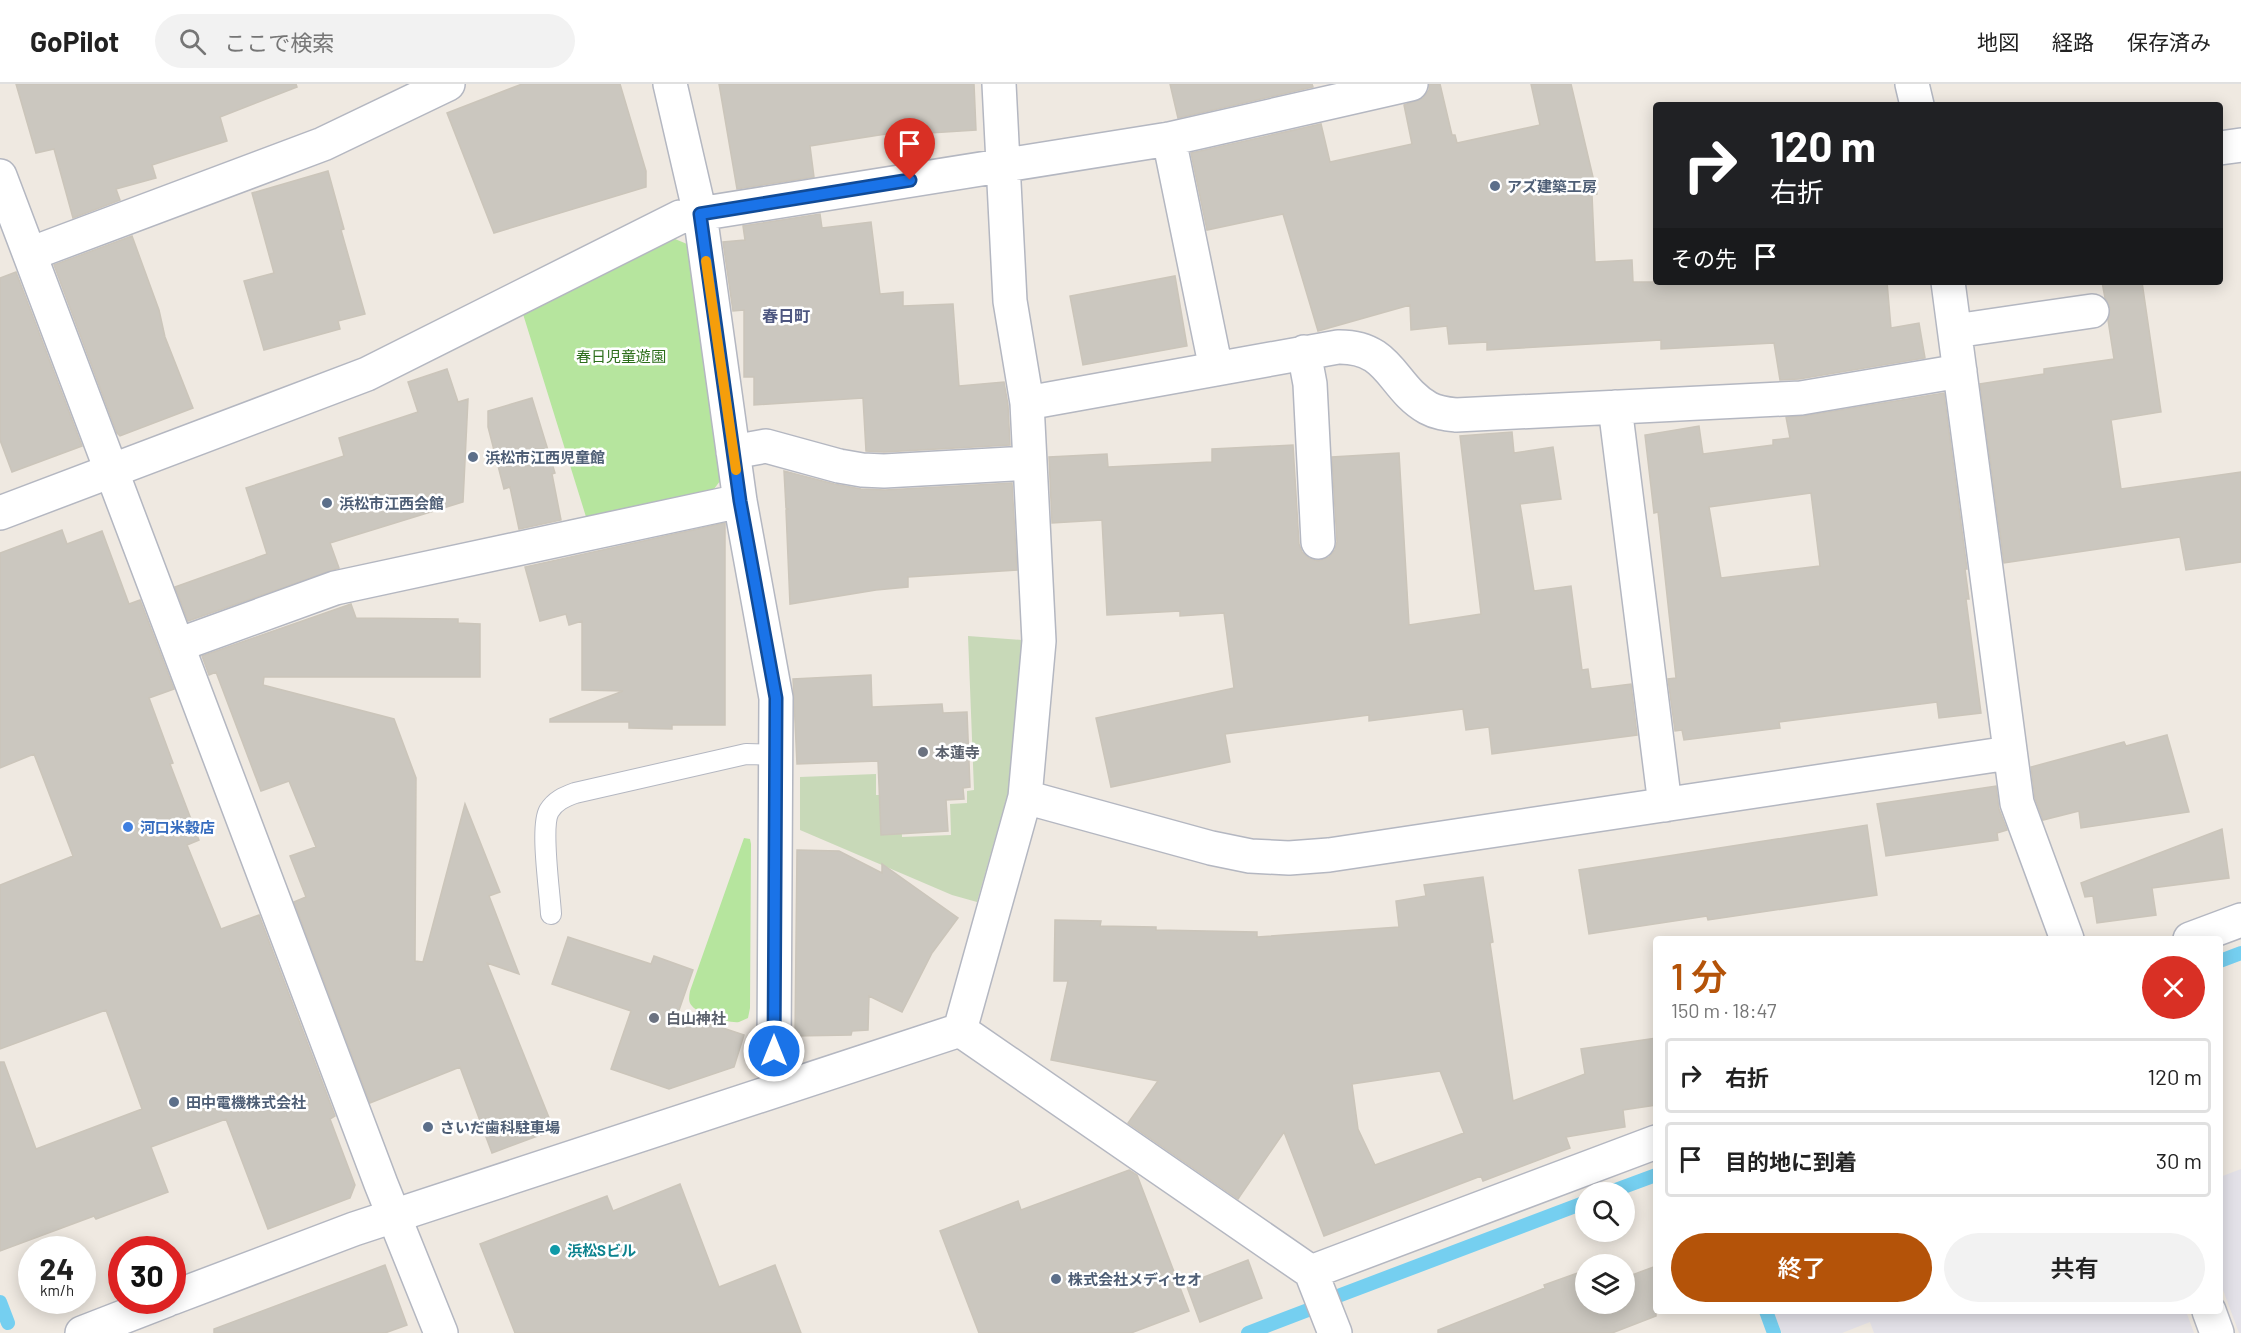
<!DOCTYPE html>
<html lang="ja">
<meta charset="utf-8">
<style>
body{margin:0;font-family:Barlow,"Noto Sans JP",sans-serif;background:#f2f2f2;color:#222;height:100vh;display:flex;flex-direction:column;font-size:22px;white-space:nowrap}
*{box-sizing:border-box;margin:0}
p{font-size:20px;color:#767676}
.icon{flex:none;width:33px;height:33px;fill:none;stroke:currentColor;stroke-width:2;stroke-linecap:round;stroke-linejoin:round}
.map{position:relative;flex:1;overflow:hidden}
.sheet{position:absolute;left:1653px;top:852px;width:570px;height:378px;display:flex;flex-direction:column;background:#fff;border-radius:6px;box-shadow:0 3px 15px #0003}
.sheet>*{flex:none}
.banner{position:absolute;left:1653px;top:18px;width:570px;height:183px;border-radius:6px;box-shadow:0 3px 15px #0003;background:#202124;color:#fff;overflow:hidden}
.controls{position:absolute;left:1575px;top:1098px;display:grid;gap:12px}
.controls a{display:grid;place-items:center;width:60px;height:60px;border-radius:50%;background:#fff;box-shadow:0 3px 15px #0003;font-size:30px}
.speed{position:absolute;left:18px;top:1152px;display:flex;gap:12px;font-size:30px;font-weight:700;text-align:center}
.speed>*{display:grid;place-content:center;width:78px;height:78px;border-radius:50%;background:#fff;box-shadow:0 3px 15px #0003;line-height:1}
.speed small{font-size:15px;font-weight:400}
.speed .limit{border:9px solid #d22;background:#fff;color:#111}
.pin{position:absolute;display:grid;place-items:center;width:51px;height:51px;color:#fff;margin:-62px -26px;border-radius:50% 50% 50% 0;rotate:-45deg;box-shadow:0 0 6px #0007}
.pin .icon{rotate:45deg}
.me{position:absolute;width:66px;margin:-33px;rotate:0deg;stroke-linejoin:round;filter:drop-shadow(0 0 4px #0008)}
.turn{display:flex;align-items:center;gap:21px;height:126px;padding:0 18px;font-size:27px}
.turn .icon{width:78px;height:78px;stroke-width:2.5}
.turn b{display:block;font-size:42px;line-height:51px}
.then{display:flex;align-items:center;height:57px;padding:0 18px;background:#0003;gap:12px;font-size:22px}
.round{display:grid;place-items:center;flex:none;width:63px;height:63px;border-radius:32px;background:#f2f2f2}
.overview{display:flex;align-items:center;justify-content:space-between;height:102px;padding:0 18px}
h1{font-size:36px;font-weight:600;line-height:45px;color:#b45309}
.button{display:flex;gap:12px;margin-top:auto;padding:12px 18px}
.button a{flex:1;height:69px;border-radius:36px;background:#b45309;color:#fff;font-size:24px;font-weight:600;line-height:69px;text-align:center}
.button a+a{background:#f2f2f2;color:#222}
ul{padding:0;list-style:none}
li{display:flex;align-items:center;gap:18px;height:75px;margin:0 12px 9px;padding:0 6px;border:3px solid #e0e0e0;border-radius:6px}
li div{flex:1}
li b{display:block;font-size:22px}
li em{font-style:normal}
header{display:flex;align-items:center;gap:36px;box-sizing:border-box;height:84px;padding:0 30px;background:#fff;border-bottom:2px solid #e0e0e0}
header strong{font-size:28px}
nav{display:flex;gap:33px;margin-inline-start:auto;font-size:21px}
.search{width:420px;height:54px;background:#f2f2f2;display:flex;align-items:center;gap:15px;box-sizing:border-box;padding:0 21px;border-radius:33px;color:#767676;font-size:22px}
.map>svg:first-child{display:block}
.industrial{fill:#e3e1e8}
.green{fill:#b6e59e}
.cemetery{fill:#c8d9b8}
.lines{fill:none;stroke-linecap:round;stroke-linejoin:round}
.stream{stroke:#75cff0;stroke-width:14}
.building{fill:#cbc7bf;stroke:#cbc5ba;stroke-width:1.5;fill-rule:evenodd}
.service-casing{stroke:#b4b7c1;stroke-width:22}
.minor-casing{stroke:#b4b7c1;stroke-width:36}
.tertiary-casing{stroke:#b4b7c1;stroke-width:36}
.service{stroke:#fff;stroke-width:20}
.minor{stroke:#fff;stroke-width:33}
.tertiary{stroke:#fff;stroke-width:33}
.route-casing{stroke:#114b97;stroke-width:15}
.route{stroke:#1a73e8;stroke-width:10}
.slow{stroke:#f59e0b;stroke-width:10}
.service-dot{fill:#5c6f8a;stroke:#fff;stroke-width:2}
.worship-dot{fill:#6b7280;stroke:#fff;stroke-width:2}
.shop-dot{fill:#3f7fe0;stroke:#fff;stroke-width:2}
.culture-dot{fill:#0f9aa8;stroke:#fff;stroke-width:2}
.labels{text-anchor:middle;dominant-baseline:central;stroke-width:5;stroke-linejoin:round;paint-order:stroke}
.service-label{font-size:15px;font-weight:bold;fill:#4e5e75;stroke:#fff;text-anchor:start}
.park-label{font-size:15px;fill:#2c6e1b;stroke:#fff}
.worship-label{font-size:15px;font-weight:bold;fill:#5b616d;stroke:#fff;text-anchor:start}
.shop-label{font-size:15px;font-weight:bold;fill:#366cbe;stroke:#fff;text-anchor:start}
.culture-label{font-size:15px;font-weight:bold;fill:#0d838f;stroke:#fff;text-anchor:start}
.neighbourhood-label{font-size:16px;font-weight:bold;fill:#4d5680;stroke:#fff}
</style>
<header>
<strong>GoPilot</strong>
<div class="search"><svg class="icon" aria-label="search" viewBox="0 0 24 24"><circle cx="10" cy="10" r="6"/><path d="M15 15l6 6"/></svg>ここで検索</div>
<nav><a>地図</a><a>経路</a><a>保存済み</a></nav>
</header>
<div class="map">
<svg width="2241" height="1249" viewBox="0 0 2241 1249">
<rect width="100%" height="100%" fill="#efe9e1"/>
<path class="industrial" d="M2241 1085V1249H2239L2220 1198V1093Z
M1773 1227H2186L2194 1249H1874L1870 1238 1842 1249H1782Z"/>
<path class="green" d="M675 155 687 160 720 397 711 409 587 436 523 230Z
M744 754 750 755 751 760 750 924 748 934C745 935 742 937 739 938 730 940 697 929 692 922 688 918 689 913 690 907Z"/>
<path class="cemetery" d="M968 552 1022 556 1008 709 977 818 952 811 800 746V693L876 690V711H883L901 722 902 753 951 751 950 720 967 719V707L974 706Z"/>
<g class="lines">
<path class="stream" d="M2220 877 2241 869
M1610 1108 1656 1091
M0 1218 8 1239
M1766 1227 1774 1249
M1248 1249 1308 1226 1338 1212 1586 1118"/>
</g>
<path class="building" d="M16 0H296L297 3 220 33 227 57 152 81 156 94 116 105 120 116 73 134 54 65 36 69Z
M522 0H620L646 87V103L494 149 447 29Z
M719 0H974L976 46 930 49V43L810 62 814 93 737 105Z
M1170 0H1312L1313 3 1178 34Z
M1429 0H1440L1452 51H1455L1457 59 1540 41 1531 0H1571L1597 110 1592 111 1595 178 1632 176 1633 198H1887L1891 244 1919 239 1925 274 1799 295 1780 296 1774 259 1661 265V256L1487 266V258L1449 260 1447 242 1411 246 1410 221 1318 247 1283 130 1207 146 1191 69 1321 40 1330 78 1412 60 1404 21 1423 14 1429 6Z
M328 87 344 145 341 146 365 230 338 237 340 245 264 266 244 197 274 189 252 109Z
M820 130 822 144 871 138 880 210 903 208V222L953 220 959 302 1004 298 1008 321 1010 361 884 368 866 367 863 314 754 321V293H744V226L733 227 723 158 745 156 743 142Z
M132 152 159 226 165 253 193 324 120 352 117 349 54 181Z
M16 188 82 362 12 388 0 356V194Z
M1175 192 1187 262 1083 281 1070 212Z
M2102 198H2142L2161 328 2111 336 2121 405 2241 388V478L2186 486 2180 453 2004 479 1980 300 2044 290V285L2114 275 2108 236 2110 224 2105 214Z
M447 285 458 318 468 315 463 418 330 459 339 484 188 537 175 503 267 470 246 404 344 372 339 354 418 328 408 298Z
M1944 309 1967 485H1965L1969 515H1966L1981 629 1939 634 1937 618 1779 638 1780 644 1684 656 1682 646 1675 647 1668 595 1676 594 1658 428 1654 429 1645 351 1699 342 1703 370 1773 361V356L1790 354 1786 333 1804 332ZM1811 409 1820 482 1721 494 1709 423Z
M532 314 555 389 552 390 561 436 519 445 510 403 504 405 488 343V327Z
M1512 348 1514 369 1553 363 1561 415 1520 420 1534 507 1571 502 1582 586 1588 585 1591 605 1631 600 1637 651 1492 670 1489 643 1466 646 1463 625 1369 637V631L1225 650 1230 678 1111 703 1096 634 1234 604 1224 529 1180 532V527L1107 531 1102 436 1052 439 1049 373 1107 370 1108 383 1212 378V365L1293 361 1299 460 1302 468 1309 474 1318 477 1329 473 1335 466 1337 458 1332 373 1399 369 1409 541 1481 530 1460 352Z
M784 387 834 400 861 405 885 406 1012 399 1017 486 908 493V503L876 506 790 520 786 426 788 425 786 424Z
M725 439V641H672V645L629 644V638H550V635L623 607 582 606V537L569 541 566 530 540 537 525 483Z
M62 446 67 460 102 447 129 520 140 516 174 605 149 614 173 679 170 680 199 756 187 761 221 845 259 831 335 1032 330 1035 355 1101 350 1114 268 1145 226 1035 151 1063 168 1108 96 1135 94 1132 0 1167V978H4L36 1065 142 1025 106 926 0 965V801L73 772 34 670 0 684V469Z
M351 520 356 534 458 535V539L480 540V593H264L263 601 394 635 416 694 415 877 423 878 465 720 500 808 489 812 519 890 487 879 550 1036 547 1037 551 1047 492 1069 460 983 370 1019 294 818 306 813 290 772 316 763 289 697 261 707 216 588 209 591 202 572Z
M871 591 872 623 942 620 943 629 967 628 970 703 963 704 964 715 946 716 948 747 881 751 878 677 797 680 793 595Z
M2167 651 2189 728 2081 744 2079 727 2043 736 2035 714 2031 683 2124 658 2126 662Z
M1996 702 1999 725 2007 746 1997 749 1998 756 1886 772 1877 720Z
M1867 741 1877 811 1708 836 1707 832 1589 850 1579 786Z
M2222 745 2229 794 2152 804 2156 831 2097 839 2093 812 2085 813 2081 799Z
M797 766 839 767 882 789V780L958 834 932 869 902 928 869 912 868 946 852 947 851 951 795 952Z
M1483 793 1493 858 1490 859 1513 1017 1585 990 1581 965 1656 954V1021L1623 1026 1625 1043 1566 1053 1570 1064 1483 1097 1481 1092 1324 1152 1284 1048 1238 1115 1128 1039 1158 997 1051 976 1068 897H1054L1055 836 1101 837 1100 842 1156 843V846L1257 848V853L1399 843 1396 817 1426 812 1424 801ZM1440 987 1464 1049 1375 1081 1358 1045 1352 1000Z
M568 853 651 880 654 872 693 886 678 929 744 951 734 983 669 1005 611 985 631 927 552 900Z
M1129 1086 1137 1091 1189 1227 1131 1249H979L940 1147 1018 1117 1021 1126Z
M680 1100 719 1203 775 1181 801 1249H515L480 1160 607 1112 613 1127Z
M1248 1176 1262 1214 1200 1238 1186 1200Z
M385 1181 407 1241 385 1249H214V1245Z
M1656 1182V1232L1612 1249H1438V1246L1545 1204 1544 1201 1586 1186V1220H1624V1194Z"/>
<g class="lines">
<defs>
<path id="service" d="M551 830C550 809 540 743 549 727 555 717 564 713 575 709L746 670 776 671"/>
<path id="minor" d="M670 0 700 130 740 417 776 614 774 967 786 1003
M1912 0 1917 21
M1169 55 1216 285
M2220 64 2241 61
M30 170 323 60 448 0
M1948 198 2017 719 2067 855
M1955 247 2092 227
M1304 268 1310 300 1318 458
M1027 319 1338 263C1391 262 1391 303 1428 324 1437 329 1447 330 1456 331L1801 314 1960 287
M1615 323 1665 721
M733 368 766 362 839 382 862 386 884 387 1029 379
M0 429 367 290 680 133 1169 55 1411 0
M178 561 335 504 740 417
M1025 713 1211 764 1250 772 1289 774 1329 771 2009 669
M2190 855 2241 836
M960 946 1311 1188 1656 1058
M1311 1188 1335 1249
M172 1214 354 1145 960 946 1025 713 1039 557 1027 319 1010 217 999 0
M2209 1227 2217 1249
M82 1249 167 1216"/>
<path id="tertiary" d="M0 92 381 1100 441 1249"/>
</defs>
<use href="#service" class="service-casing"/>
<use href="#minor" class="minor-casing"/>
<use href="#tertiary" class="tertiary-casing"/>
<use href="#service" class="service"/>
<use href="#minor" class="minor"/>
<use href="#tertiary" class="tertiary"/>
</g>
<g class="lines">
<defs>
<path id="route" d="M774 967 776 614 740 417 700 130 910 96"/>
</defs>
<use href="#route" class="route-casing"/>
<use href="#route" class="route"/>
<path class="slow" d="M706 177 736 386"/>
</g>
<g class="service-dot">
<circle cx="1495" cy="102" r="6"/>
<circle cx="473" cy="373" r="6"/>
<circle cx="327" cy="419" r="6"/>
<circle cx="174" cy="1018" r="6"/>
<circle cx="428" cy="1043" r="6"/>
<circle cx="1056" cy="1195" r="6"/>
</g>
<g class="worship-dot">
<circle cx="923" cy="668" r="6"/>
<circle cx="654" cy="934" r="6"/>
</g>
<circle class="shop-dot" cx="128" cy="743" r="6"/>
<circle class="culture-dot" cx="555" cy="1166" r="6"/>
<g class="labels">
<g class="service-label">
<text x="1507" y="102">アズ建築工房</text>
<text x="485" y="373">浜松市江西児童館</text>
<text x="339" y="419">浜松市江西会館</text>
<text x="186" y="1018">田中電機株式会社</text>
<text x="440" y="1043">さいだ歯科駐車場</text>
<text x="1068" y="1195">株式会社メディセオ</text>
</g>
<g class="park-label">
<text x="621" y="272">春日児童遊園</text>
</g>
<g class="worship-label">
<text x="935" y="668">本蓮寺</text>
<text x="666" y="934">白山神社</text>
</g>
<g class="shop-label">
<text x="140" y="743">河口米穀店</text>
</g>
<g class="culture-label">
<text x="567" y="1166">浜松Sビル</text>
</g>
<g class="neighbourhood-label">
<text x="786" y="231">春日町</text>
</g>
</g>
</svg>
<div class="controls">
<a><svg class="icon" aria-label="search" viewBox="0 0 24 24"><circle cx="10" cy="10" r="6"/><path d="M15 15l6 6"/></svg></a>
<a><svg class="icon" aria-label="layers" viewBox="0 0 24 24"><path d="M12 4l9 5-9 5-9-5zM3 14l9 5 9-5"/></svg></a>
</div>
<div class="speed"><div>24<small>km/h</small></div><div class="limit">30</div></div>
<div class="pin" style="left:910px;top:96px;background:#d93025"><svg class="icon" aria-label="arrive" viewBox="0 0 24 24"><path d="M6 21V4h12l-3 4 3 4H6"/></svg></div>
<svg class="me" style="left:774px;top:967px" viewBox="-20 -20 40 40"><circle r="17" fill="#1a73e8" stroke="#fff" stroke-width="3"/><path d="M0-11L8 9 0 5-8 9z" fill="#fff"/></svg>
<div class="banner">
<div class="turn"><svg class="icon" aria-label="right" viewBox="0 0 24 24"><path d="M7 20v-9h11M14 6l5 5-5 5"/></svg><div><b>120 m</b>右折</div></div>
<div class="then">その先<svg class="icon" aria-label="arrive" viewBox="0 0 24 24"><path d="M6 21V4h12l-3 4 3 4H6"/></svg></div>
</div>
<section class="sheet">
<div class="overview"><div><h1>1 分</h1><p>150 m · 18:47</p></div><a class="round" style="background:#d93025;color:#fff"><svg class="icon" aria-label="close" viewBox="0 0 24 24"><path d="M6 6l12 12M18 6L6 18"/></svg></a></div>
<ul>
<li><svg class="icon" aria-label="right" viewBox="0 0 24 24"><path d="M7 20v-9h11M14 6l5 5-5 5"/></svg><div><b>右折</b></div><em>120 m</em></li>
<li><svg class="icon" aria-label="arrive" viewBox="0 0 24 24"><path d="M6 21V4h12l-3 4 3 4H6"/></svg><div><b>目的地に到着</b></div><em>30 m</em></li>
</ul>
<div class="button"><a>終了</a><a>共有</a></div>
</section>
</div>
